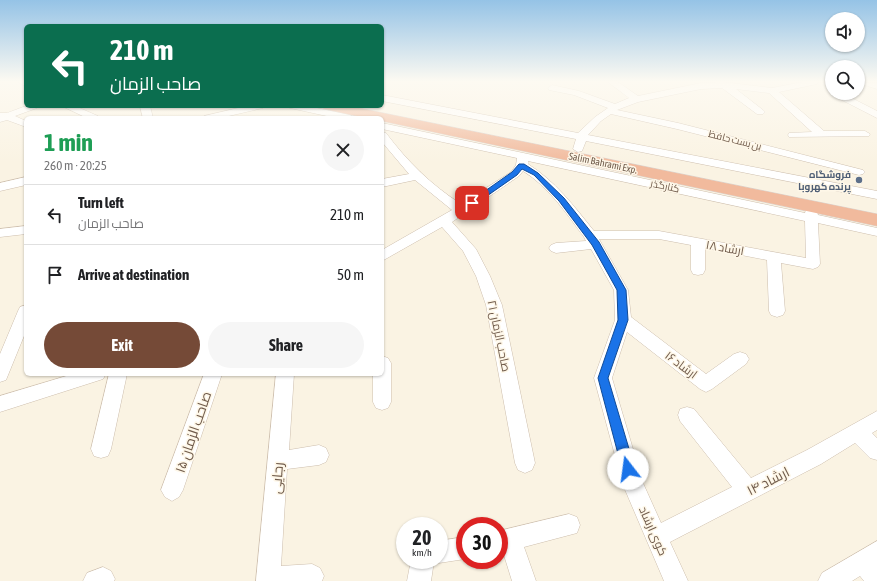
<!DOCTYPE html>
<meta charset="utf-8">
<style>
body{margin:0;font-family:"Asap Condensed",Cairo,sans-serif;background:#f6f6f6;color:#202124;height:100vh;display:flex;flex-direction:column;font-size:15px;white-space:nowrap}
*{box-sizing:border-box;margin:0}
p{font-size:13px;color:#757577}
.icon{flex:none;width:22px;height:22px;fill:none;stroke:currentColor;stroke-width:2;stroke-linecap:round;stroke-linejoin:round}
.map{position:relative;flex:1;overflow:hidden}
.sheet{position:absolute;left:24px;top:116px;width:360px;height:260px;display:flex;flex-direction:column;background:#fff;border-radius:6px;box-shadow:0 1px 3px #0004}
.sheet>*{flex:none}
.guide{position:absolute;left:24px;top:24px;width:360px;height:84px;border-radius:6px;box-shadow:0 1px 3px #0004;background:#0b6e4f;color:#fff;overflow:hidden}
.controls{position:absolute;left:825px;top:12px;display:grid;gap:8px}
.controls a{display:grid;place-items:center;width:40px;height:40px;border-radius:50%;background:#fff;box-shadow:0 1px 3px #0004;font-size:20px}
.speed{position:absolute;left:396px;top:517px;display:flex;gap:8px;font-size:20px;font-weight:700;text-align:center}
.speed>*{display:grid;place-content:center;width:52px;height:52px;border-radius:50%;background:#fff;box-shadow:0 1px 3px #0004;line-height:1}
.speed small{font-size:10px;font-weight:400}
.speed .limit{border:6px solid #d22;background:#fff;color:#111}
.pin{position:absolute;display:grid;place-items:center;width:34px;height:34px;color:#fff;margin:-17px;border-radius:8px;box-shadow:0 2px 6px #0006}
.me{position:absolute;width:44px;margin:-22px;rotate:345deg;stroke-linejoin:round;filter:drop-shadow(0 0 3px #0008)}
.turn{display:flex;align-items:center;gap:14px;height:84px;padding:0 20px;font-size:18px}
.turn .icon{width:52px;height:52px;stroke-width:2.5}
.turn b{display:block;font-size:28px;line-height:34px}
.round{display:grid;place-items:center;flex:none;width:42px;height:42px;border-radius:21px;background:#f6f6f6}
.overview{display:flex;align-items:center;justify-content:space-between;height:68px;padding:0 20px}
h1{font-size:24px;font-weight:700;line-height:30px;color:#1e9e55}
.button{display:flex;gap:8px;margin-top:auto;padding:8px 20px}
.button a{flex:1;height:46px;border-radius:24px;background:#754a37;color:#fff;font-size:16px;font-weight:700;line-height:46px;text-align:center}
.button a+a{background:#f6f6f6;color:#202124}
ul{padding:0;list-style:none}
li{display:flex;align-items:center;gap:12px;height:60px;padding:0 20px;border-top:1px solid #e0e0e0}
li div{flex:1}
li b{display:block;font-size:15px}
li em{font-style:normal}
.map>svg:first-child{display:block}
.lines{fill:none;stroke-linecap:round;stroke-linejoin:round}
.minor-casing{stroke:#cdbead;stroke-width:1}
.highway-casing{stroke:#dad4d0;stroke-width:1}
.minor{fill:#fff;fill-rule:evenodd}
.highway{fill:#f1ba9d;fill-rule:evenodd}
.route{fill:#1a73e8;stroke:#114b97}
.service-dot{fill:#5c6f8a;stroke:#fef7e8;stroke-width:1.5}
.labels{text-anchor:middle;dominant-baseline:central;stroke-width:3;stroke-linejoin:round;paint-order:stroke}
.far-street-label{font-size:10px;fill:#705b4b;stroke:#fef7e8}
.far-service-label{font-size:10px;font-weight:bold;fill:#4e5e75;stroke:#fef7e8;text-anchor:end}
.street-label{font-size:12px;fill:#705b4b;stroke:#fef7e8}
.near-street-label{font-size:14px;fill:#705b4b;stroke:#fef7e8}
</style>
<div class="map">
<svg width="877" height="581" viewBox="0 0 877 581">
<rect width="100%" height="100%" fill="#faf3e3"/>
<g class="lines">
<defs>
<path id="minor" d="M19 82H26V87Z
M608 82H618L638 96 701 83 722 82 772 88 802 82H818L817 84 779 92 824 131H865L870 134 869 136 789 137 788 135 789 133 812 132 769 93 736 89 763 110 765 112 763 114H757L722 88 701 89 638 102 617 110 678 123 863 170 865 172 863 174 859 175 677 129 611 114 601 121 588 135 877 191V199L586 141 582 151 578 152 573 149 576 139 382 101V95L578 133 595 117 608 108 574 95 549 90 548 88 552 85 579 91 615 104 629 98Z
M860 82 877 83V89L861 84Z
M832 91V93H842L877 111V118L832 95 830 93Z
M26 106H39L37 108 15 116 26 121V127L7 120 0 122V113H7Z
M62 106H75L98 116 100 118H87Z
M140 106H150L153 118H143Z
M247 106H265L263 108 220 118H202L204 116Z
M288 106H307L350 115 355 118H336L290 108Z
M382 123 805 213 807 206H815L818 215 877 228V236L818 223 820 264 818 267 813 269 781 263 785 311 783 315 777 317 771 315 769 311 767 260 705 248V270L703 274 698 275 693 274 691 270V245L659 239H599L628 290 631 317 706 374 734 354 740 352 746 354 749 359 746 364 712 389 706 392 700 389 627 332 612 378 643 483 661 523 732 487 680 421 678 415 680 409 687 407 694 409 751 478 807 450 877 411V430L872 433 877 438V460L870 458 855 443 821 464 670 542 688 581H664L623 485 594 378 615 320 614 290 591 249 556 253 551 251 549 248 551 245 556 243 586 241 584 237C566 213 549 187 523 171L519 176 452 222 476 249 490 276 502 305 535 463 532 470 525 473 518 470 515 463 486 305 476 276 463 251 442 227 382 261V250L452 210 415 180 382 187V179L409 174 382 142V132L386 133C407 161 431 185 461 204L511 172 516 165 517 158 382 129ZM528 161 805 221 806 258 659 231H594C574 206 555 181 528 164Z
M26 177V185L0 191V183Z
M26 226V234L0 237V229Z
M26 305V331L6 380 0 382V354L18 311 20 307Z
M382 356 388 358 391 363V402L388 408 382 410 376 408 373 402V374H382Z
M73 374H106L103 379 0 412V396Z
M109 374H127L111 449 108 456 101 458 94 456 91 449Z
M204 374H222L183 490 179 497 172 501 165 497 161 490Z
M276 374H294L289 450 319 445 326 448 329 455 326 462 319 465 287 469 281 566 312 564 320 568 324 576 322 581H256Z
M569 514 577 517 580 525 577 533 524 547 536 581H512L503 552 499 553V531Z
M465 537V559L439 563 434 561 431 581H407L411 560H439V541Z
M877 541V581H864L860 576 852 581H818L822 573Z
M103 567 111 571 115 579 114 581H83L87 573Z"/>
<path id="highway" d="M322 106H349L877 214V226L382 121V118H366L329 110 324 109Z"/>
</defs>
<use href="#minor" class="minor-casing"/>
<use href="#highway" class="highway-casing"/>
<use href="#minor" class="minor"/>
<use href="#highway" class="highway"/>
</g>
<linearGradient id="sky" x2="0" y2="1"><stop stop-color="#95c3e6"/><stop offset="0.5" stop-color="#fdfaf2"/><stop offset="1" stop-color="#fdfaf2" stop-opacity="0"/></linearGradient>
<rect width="877" height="163" fill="url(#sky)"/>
<path class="route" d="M519 164H524L538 173 564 198 599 242 626 290 628 320 608 378 635 469 633 474 628 475 624 474 622 469 598 378 618 320 617 290 592 245 559 201 534 175 522 169 517 175 474 205H469L468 203 512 172Z"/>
<circle class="service-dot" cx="859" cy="180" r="4"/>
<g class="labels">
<g class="far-street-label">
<text transform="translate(735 140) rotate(14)">بن بست حافظ</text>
<text transform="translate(603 163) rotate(12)">Salim Bahrami Exp.</text>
<text transform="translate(665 186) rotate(12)">کنارگذر</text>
</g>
<g class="far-service-label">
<text x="851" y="174">فروشگاه<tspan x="851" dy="12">پرنده کهروبا</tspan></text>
</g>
<g class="street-label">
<text transform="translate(725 248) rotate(10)">ارشاد ۱۸</text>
<text transform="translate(499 336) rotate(78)">صاحب الزمان ۲۱</text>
<text transform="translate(681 365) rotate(37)">ارشاد ۱۶</text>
<text transform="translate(653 531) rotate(66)">کوی ارشاد</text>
</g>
<g class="near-street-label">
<text transform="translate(193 432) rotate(-71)">صاحب الزمان ۱۵</text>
<text transform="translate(277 478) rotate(-85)">رجایی</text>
<text transform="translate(768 481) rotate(-27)">ارشاد ۱۴</text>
</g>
</g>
</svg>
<div class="controls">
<a><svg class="icon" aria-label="sound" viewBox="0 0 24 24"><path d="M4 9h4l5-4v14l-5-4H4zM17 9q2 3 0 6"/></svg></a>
<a><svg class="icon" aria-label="search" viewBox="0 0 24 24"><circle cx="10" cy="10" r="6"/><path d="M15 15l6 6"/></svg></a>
</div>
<div class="speed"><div>20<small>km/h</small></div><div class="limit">30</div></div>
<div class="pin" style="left:472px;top:203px;background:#d93025"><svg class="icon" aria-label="arrive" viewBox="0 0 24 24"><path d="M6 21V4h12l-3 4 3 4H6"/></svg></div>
<svg class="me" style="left:628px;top:469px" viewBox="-20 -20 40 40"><circle r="19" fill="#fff"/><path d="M0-13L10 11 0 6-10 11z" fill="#1a73e8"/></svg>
<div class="guide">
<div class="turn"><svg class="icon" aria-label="left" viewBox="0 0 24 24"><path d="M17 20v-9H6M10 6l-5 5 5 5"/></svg><div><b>210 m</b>صاحب الزمان</div></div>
</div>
<section class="sheet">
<div class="overview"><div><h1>1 min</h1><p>260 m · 20:25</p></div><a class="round"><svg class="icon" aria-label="close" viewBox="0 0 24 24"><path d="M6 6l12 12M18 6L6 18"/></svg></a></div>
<ul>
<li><svg class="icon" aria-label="left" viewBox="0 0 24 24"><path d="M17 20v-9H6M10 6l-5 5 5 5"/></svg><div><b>Turn left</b><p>صاحب الزمان</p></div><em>210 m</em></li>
<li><svg class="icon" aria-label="arrive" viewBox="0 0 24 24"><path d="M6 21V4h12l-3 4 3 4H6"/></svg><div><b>Arrive at destination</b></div><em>50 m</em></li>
</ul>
<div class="button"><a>Exit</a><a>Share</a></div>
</section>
</div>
